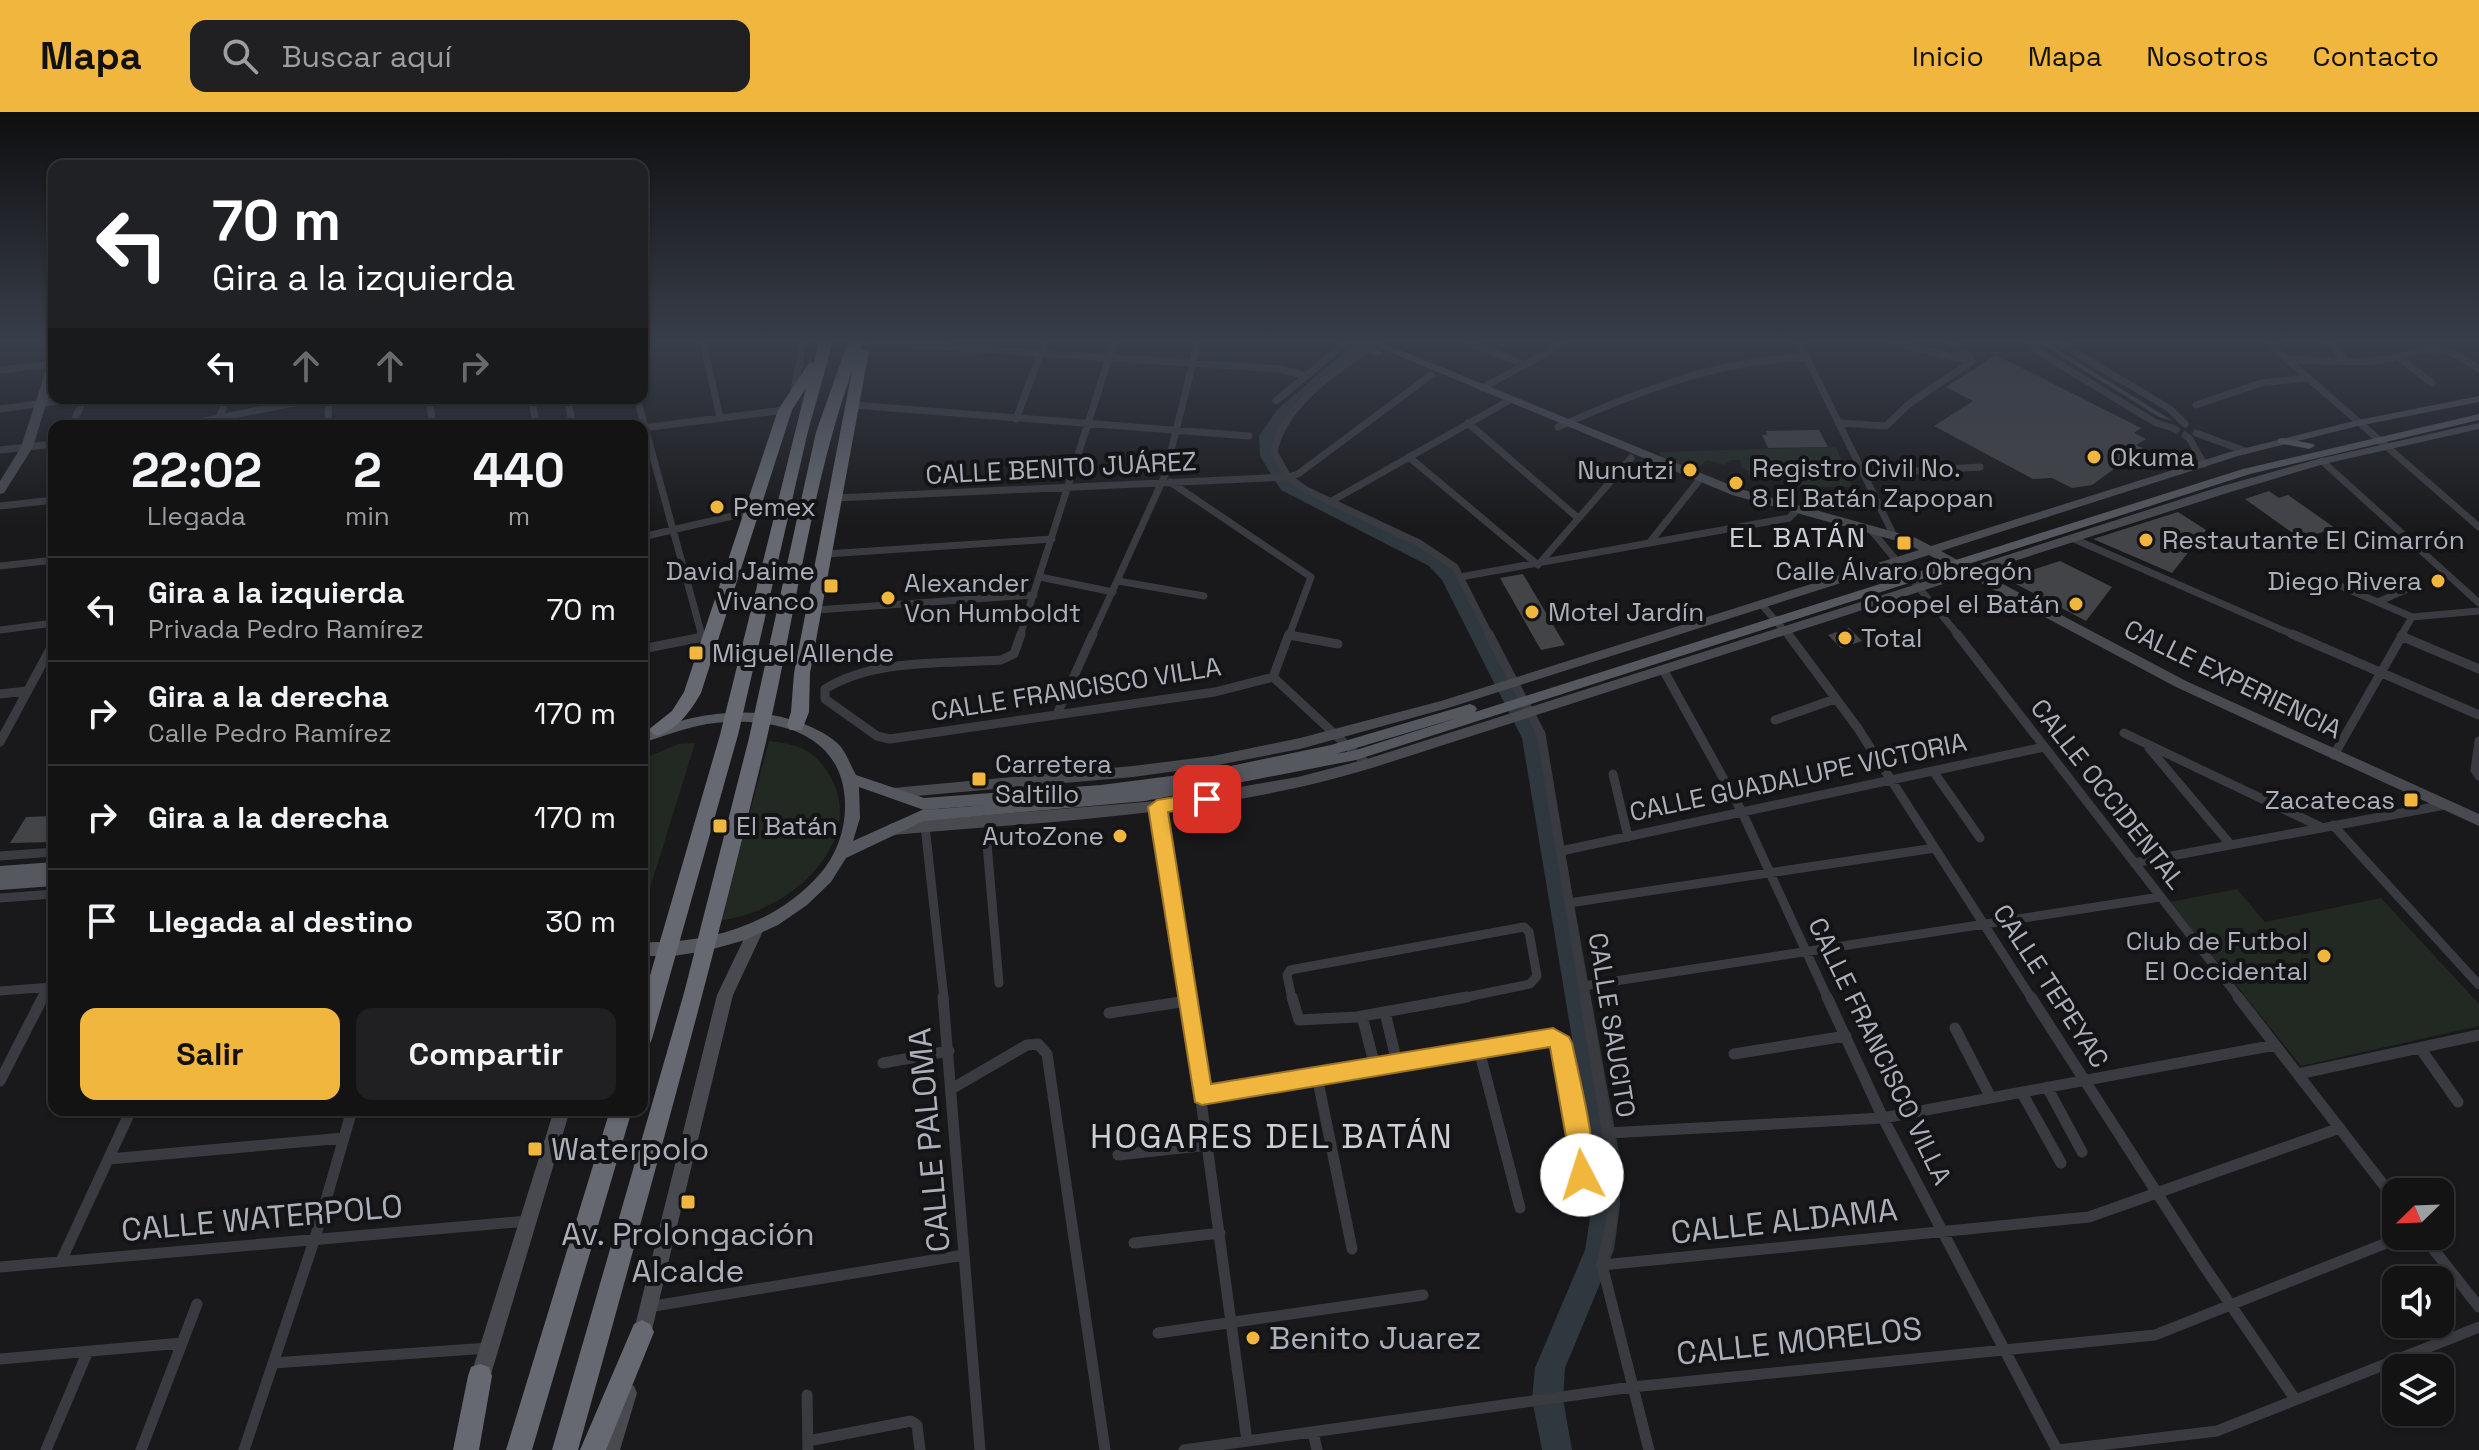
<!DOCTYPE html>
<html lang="es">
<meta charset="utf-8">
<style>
body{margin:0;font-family:"Space Grotesk",sans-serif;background:#202022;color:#f1f3f6;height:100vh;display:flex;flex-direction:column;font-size:30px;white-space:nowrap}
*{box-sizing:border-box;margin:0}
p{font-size:26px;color:#9d9ea0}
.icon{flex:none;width:44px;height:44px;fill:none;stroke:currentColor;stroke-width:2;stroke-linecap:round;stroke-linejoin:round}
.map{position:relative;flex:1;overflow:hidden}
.side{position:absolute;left:48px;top:308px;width:600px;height:696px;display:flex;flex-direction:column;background:#131314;border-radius:16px;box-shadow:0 2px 6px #0004,0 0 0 2px #323234}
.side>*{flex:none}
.top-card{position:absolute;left:48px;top:48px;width:600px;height:244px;border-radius:16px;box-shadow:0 2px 6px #0004,0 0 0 2px #323234;background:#202124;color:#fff;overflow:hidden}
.needle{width:52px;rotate:247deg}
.controls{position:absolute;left:2382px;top:1066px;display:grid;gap:16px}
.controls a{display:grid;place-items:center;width:72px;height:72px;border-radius:16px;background:#131314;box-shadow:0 2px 6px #0004,0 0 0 2px #323234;font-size:40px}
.pin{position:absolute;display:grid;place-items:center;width:68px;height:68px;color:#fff;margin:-34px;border-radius:16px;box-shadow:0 4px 12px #0006}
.me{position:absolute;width:88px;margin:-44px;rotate:355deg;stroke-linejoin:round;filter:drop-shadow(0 0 6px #0008)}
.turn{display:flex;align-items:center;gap:28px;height:168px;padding:0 32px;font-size:36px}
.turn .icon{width:104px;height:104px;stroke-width:2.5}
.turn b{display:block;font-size:56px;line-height:68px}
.lanes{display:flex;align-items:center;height:76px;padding:0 32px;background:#0003;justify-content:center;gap:40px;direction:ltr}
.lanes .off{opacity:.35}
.eta{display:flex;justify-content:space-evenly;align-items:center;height:136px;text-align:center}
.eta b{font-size:48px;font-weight:800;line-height:56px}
.cta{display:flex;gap:16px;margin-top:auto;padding:16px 32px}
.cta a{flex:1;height:92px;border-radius:16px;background:#f0b63d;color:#111;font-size:32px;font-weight:800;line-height:92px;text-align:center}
.cta a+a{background:#202022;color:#f1f3f6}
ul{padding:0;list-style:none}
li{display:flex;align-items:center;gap:24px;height:104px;padding:0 32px;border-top:2px solid #323234}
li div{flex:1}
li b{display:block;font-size:30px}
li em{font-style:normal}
header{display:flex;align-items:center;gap:48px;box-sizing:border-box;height:112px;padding:0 40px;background:#f0b63d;color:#111}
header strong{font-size:38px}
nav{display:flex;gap:44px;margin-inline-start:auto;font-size:28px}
.search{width:560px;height:72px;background:#202022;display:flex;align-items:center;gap:20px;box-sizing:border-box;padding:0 28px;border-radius:16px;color:#9d9ea0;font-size:30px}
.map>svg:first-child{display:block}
.green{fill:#212922}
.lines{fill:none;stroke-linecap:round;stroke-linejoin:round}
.river{fill:#2f383f;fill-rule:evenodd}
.building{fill:#434448}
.street-tunnel{stroke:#36373b;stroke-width:7;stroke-dasharray:7 4;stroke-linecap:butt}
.street-far2{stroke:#3a3b40;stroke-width:7}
.street-far1{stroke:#3a3b40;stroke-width:9}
.street{stroke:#3a3b40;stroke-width:11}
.secondary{fill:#484a50;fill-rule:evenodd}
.primary{fill:#56585f;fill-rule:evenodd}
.highway{fill:#666971;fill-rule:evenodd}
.route{fill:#f0b63d;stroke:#9c7628;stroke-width:2}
.poi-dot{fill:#f0b63d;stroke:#141416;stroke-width:3}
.labels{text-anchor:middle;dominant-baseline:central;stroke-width:8;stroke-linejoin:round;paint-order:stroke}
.poi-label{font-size:26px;fill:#acb0bb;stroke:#141416;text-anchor:start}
.street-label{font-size:26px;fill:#acb0bb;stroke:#141416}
.neighbourhood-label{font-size:28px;letter-spacing:2px;fill:#cdcfd7;stroke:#141416}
.near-street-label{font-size:32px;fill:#acb0bb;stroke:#141416}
.near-poi-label{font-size:32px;fill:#acb0bb;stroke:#141416;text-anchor:start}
.near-neighbourhood-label{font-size:34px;letter-spacing:2px;fill:#cdcfd7;stroke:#141416}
</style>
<header>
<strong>Mapa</strong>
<div class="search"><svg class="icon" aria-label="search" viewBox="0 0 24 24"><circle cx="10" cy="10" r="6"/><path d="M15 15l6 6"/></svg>Buscar aquí</div>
<nav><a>Inicio</a><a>Mapa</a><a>Nosotros</a><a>Contacto</a></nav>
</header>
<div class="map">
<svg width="2479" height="1338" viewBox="0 0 2479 1338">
<rect width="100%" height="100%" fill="#19191b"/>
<path class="green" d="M1836 335 1852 375H1801L1793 364 1748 363 1749 359 1742 356 1740 348H1730L1725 353 1706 348 1696 359 1663 349 1659 340Z
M769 629C797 632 816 638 830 664 869 733 784 802 721 808Z
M695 631 642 802V647L679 632Z
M2237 777 2265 810 2381 786 2479 892V914L2301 954 2170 790Z"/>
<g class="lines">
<path class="river" d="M1356 230H1374C1352 255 1277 295 1276 331 1275 346 1285 359 1293 370L1443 446 1460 465 1544 626 1620 1046V1093L1614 1138 1565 1256 1563 1287 1572 1338H1542L1532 1287 1535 1256 1585 1138 1592 1093V1046L1522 626 1442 468 1429 454 1281 378 1260 344 1259 324 1277 298Z"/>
</g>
<path class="building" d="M2038 230H2052L2055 236 2173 309 2159 305Z
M1996 243 2141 316 2134 321 2146 327 2136 333 2143 336 2092 373 2072 376 2052 366 2033 367 1934 314 1973 289 1946 275Z
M1819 318 1828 335 1768 336 1762 323H1767L1766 319Z
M2269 379 2279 386 2288 383 2335 416 2301 427 2245 387Z
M2178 400 2206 418 2172 461 2093 427Z
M2060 449 2112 475 2086 509 2016 472 2029 459Z
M1523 462 1565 533 1541 538 1500 466Z
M1849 516 1862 529 1841 536 1828 523Z
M54 704 52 730 10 731 26 705Z"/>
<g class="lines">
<path class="street-tunnel" d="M2173 316 2189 326"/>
<path class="street-far2" d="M703 230 720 305
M871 230 1280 257 1303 263
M1468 230 1525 253
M1799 230 1894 424
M1889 230 1972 249
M1946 230 1971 245
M2030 230 2036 238 2156 311 2173 316
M2058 230 2170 297 2185 312
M2267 230 2479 415
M2328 230 2342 245
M1375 232C1337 257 1283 293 1274 340L1288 365 1306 378 1419 431 1455 455 1490 524
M2397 244 2432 271
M2288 248C2318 248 2352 252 2381 248 2431 240 2430 223 2479 257
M0 258 54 252
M1482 276 1567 230
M793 283 803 230
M429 286 433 314
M531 286 537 314
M567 286 573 314
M637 286 702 524
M1276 289 1347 230
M853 293 1249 324
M2196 293 2261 271 2307 266
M0 297 81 286
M219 306 227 286
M1016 307 1045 230
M328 310 329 286
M1468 311 1578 406
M1839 311 1886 314 1909 292 1972 249
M71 314 85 286
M179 314 318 286
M1558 315C1635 281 1721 246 1807 246
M642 316 785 298
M2196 321 2245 339
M2189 326 2204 352
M0 338 54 332
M1409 345 1538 453 1631 346
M2322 349 2479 491
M1866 362 1980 355
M1170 370 1311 465 1289 524
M836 386 1288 365 1298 362 1431 263
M1330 390 1510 288
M0 394 54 388
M1871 418 1959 524
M642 425 754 399
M2074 427 2296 524
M1650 430 1701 366
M826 442 1052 427
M0 454 54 448
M1040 465 1113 480
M1460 465 1789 406 1797 398
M1118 469 1204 484
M2343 475 2412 505 2479 499
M2378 490 2416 473
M1761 492 1789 524
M816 498 1034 483
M0 518 54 511
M1289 523 1293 524
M1020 524 1114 230
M1092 524 1165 363 1198 230
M2401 524 2412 505"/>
<path class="street-far1" d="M701 522 702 525
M1021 522 1014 542 1001 548C945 552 875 546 825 577V587L877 624 890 627 1215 580 1273 565
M1489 522 1541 622 1585 887
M1788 522 1857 615 2032 887
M1957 522 2240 887
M2292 522 2479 603
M1289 523 1338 532
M2401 524 2479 557
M642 537 708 524
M1664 559 1742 700 1828 887
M1273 565 1289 522
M1273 565 1367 652
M0 582 27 579
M1057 602 1093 522
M1775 608 1835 587
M2124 621 2321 715
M2479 629 2475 658 2479 664
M0 630 54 530
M2149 636 2230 732
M2334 643 2403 522
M1933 659 1980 726
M1613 662 1628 725
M1157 695 1187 887
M992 710 987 732 999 871
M2333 713 2479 873
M925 714 944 887
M1561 739 2044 635
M0 744 54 740
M2134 751 2445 693
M0 786 54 782
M1569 791 1935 736
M1583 874 2160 785
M0 879 52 875
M42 887 54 864
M1292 887 1287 863 1290 858 1524 815 1529 820 1537 864 1530 872 1457 887"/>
<path class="street" d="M943 885 980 1338
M1187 885 1247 1329
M1292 885 1299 908 1357 905 1467 885
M1585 885 1612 1048V1108L1602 1153 1649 1338
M1827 885 1883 1006 2057 1338
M2031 885 2204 1154 2295 1287
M2238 885 2396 1089
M1385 900 1397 951
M1109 901 1187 889
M1362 904 1375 954
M1955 916 1991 986
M2420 936 2458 990
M1479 938 1520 1096
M1734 942 1846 924
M883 951 949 939
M2298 962 2479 923
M1317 964 1352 1137
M0 969 43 885
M2047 975 2082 1040
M953 976 1027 933 1038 932 1047 942 1105 1338
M2022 981 2061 1051
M1202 983 1553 926 1562 931 1578 1019 1584 1085
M1608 1021 1883 1006 2275 933
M1118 1043 1209 1033
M109 1047 344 1026
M2423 1124 2479 1195
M1134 1131 1220 1121
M61 1149 131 998
M1602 1153 2089 1105 2340 1016
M0 1155 528 1109
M648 1195 964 1143
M1158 1221 1423 1183
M0 1247 182 1231
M273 1251 489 1236
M807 1283 808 1338
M1313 1320 1317 1338
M808 1329 911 1309 917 1313 920 1338
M46 1338 88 1239
M141 1338 197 1192
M244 1338 315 1126 352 998
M1184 1338 1632 1275 2155 1223 2404 1124
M2058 1338 2217 1319 2479 1215"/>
<path class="secondary" d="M1349 230H1363L1383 241 1382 243H1374Z
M1366 230H1380L1740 377 1916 426 1931 434 2230 340 2358 308 2479 284V290L2358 314 2238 344 1941 439 1970 455 2219 375 2318 347 2479 311V317L2324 352 2227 381 1980 460 2186 569 2479 702V714L2176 575 1968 464 1372 656C1217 703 1053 709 893 723L888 721 886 717 888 713 893 711 1157 689 1298 665 1367 647 1958 459 1929 443 1448 596 1300 637 1213 654 1133 665 893 686 888 685 886 681 888 677 893 676 1133 654 1213 644 1300 626 1441 589 1919 438 1908 432 1732 383Z
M54 246V266L33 335 4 381 0 382V369L21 335 49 249Z
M756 811 761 812 764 817 733 883 650 1226 648 1233 641 1235 634 1233 632 1226 717 883 751 812Z
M554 998H570L489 1269 486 1276 479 1279 472 1276 469 1269Z
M627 1271 634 1274 637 1281 620 1338H600L617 1281 620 1274Z"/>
<path class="primary" d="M2479 302V308L2250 362 1356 648 1145 689 924 709 846 746 831 770 807 793 778 813 745 828 706 839 673 844H642V830C708 832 774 813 819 763 837 743 846 716 845 690 842 616 768 604 707 612 684 616 664 624 642 631V621C693 602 747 592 799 610 814 616 831 623 841 635 847 643 851 654 856 663L924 686 1101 673 1202 660 1331 633 1470 592 1475 594 1477 597 1475 600 2243 357ZM1457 606 1356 638 1336 642ZM859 675 924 698 1000 692 922 698 853 729 860 706Z
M2282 326 2313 332 2315 334 2309 337 2278 331V327Z
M54 750V762L27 764 54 762V774L0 778V754Z"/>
<path class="highway" d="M819 230H833L808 319 738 623 652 927 649 934 642 936V891L720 623 806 276 792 298 701 581C690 600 678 617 657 624L648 618 672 599 684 580 778 298 809 251 814 250Z
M848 230H862L860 236 869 239 810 561 809 600 802 618H790L787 613 791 600 794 561 852 259C810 379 795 506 766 630 709 868 643 1103 578 1338H552L684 881 749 626 816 320Z
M610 998H632L532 1338H506Z
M642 1208 650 1212 654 1220 606 1338H580L634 1212Z
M480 1252 489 1255 492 1264 479 1338H453L468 1264 471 1255Z"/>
</g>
<linearGradient id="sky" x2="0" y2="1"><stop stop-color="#0e0e0f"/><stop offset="0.55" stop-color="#383e4a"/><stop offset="1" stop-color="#383e4a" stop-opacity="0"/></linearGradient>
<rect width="2479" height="417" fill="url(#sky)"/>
<path class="route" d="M1207 680 1216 687 1213 692 1168 700 1211 972 1553 916 1569 925 1572 931C1578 961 1601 1046 1590 1070L1582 1074 1574 1070 1550 935 1202 993 1195 990 1148 695 1157 688Z"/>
<g class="poi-dot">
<circle cx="2094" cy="345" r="8"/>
<circle cx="1690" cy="358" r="8"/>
<circle cx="1736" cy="371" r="8"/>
<circle cx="717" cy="395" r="8"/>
<circle cx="2146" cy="428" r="8"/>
<rect x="1896" y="423" width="16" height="16" rx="4"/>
<circle cx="2438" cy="469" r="8"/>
<rect x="823" y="466" width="16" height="16" rx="4"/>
<circle cx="888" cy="486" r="8"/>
<circle cx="2076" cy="492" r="8"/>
<circle cx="1532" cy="500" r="8"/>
<circle cx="1845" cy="526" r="8"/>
<rect x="688" y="533" width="16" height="16" rx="4"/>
<rect x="971" y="659" width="16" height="16" rx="4"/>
<rect x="2403" y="680" width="16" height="16" rx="4"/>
<rect x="712" y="706" width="16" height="16" rx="4"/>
<circle cx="1120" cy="724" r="8"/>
<circle cx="2324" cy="844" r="8"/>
<rect x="527" y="1029" width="16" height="16" rx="4"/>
<rect x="680" y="1082" width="16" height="16" rx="4"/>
<circle cx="1253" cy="1226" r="8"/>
</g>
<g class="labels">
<g class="poi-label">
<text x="2110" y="345">Okuma</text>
<text x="1752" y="356">Registro Civil No.<tspan x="1752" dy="30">8 El Batán Zapopan</tspan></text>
<text x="1674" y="358" text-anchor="end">Nunutzi</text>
<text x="733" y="395">Pemex</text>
<text x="2162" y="428">Restautante El Cimarrón</text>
<text x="815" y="459" text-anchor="end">David Jaime<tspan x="815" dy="30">Vivanco</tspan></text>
<text x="1904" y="459" text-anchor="middle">Calle Álvaro Obregón</text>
<text x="2422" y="469" text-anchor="end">Diego Rivera</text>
<text x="904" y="471">Alexander<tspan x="904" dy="30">Von Humboldt</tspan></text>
<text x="2060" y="492" text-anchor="end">Coopel el Batán</text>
<text x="1548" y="500">Motel Jardín</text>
<text x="1861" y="526">Total</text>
<text x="712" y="541">Miguel Allende</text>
<text x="995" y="652">Carretera<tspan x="995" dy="30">Saltillo</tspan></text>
<text x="2395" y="688" text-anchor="end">Zacatecas</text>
<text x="736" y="714">El Batán</text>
<text x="1104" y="724" text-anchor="end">AutoZone</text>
<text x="2308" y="829" text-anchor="end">Club de Futbol<tspan x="2308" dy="30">El Occidental</tspan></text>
</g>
<g class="street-label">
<text transform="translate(1061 356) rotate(-3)">CALLE BENITO JUÁREZ</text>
<text transform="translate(2233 567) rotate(26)">CALLE EXPERIENCIA</text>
<text transform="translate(1076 577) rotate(-9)">CALLE FRANCISCO VILLA</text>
<text transform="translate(1798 665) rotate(-12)">CALLE GUADALUPE VICTORIA</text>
<text transform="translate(2108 682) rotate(52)">CALLE OCCIDENTAL</text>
<text transform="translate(2051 874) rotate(57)">CALLE TEPEYAC</text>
<text transform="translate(1612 913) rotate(81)">CALLE SAUCITO</text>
<text transform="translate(1880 939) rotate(64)">CALLE FRANCISCO VILLA</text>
</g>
<g class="neighbourhood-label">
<text x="1798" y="425">EL BATÁN</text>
</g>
<g class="near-street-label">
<text transform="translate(929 1028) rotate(-95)">CALLE PALOMA</text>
<text transform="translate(262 1106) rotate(-5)">CALLE WATERPOLO</text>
<text transform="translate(1784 1109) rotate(-6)">CALLE ALDAMA</text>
<text transform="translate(1799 1229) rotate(-6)">CALLE MORELOS</text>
</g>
<g class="near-poi-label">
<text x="551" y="1037">Waterpolo</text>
<text x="688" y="1122" text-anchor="middle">Av. Prolongación<tspan x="688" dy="37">Alcalde</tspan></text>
<text x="1269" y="1226">Benito Juarez</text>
</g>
<g class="near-neighbourhood-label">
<text x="1272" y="1024">HOGARES DEL BATÁN</text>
</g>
</g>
</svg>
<div class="controls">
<a><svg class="needle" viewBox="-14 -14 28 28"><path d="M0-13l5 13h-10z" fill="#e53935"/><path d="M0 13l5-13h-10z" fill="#9d9ea0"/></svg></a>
<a><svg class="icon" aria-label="sound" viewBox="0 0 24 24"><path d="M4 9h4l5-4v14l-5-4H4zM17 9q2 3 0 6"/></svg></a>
<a><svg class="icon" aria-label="layers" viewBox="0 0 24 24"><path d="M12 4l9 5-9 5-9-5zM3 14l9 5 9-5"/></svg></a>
</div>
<div class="pin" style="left:1207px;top:687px;background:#d93025"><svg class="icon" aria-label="arrive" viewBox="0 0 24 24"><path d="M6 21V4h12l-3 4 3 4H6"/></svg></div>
<svg class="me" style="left:1582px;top:1063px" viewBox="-20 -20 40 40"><circle r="19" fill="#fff"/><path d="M0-13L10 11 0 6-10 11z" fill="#f0b63d"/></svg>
<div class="top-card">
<div class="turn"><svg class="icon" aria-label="left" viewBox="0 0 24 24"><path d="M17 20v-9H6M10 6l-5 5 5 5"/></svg><div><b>70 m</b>Gira a la izquierda</div></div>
<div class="lanes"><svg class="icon" aria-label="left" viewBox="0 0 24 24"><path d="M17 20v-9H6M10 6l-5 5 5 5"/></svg><svg class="icon off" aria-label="ahead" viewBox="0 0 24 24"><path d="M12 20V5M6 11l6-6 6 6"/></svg><svg class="icon off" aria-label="ahead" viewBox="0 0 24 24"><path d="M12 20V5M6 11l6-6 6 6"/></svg><svg class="icon off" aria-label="right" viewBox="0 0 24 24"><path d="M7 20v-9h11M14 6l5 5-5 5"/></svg></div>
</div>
<section class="side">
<div class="eta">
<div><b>22:02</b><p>Llegada</p></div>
<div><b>2</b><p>min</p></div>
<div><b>440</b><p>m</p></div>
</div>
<ul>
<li><svg class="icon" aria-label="left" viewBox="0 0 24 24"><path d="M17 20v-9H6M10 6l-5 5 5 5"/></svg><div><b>Gira a la izquierda</b><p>Privada Pedro Ramírez</p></div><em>70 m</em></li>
<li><svg class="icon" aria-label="right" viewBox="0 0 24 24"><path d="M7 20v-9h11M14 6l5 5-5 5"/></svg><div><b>Gira a la derecha</b><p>Calle Pedro Ramírez</p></div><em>170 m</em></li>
<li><svg class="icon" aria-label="right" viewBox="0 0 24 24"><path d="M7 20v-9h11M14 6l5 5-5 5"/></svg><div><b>Gira a la derecha</b></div><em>170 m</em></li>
<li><svg class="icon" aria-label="arrive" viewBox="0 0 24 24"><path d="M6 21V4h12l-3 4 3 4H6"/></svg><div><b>Llegada al destino</b></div><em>30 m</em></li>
</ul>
<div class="cta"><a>Salir</a><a>Compartir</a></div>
</section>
</div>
